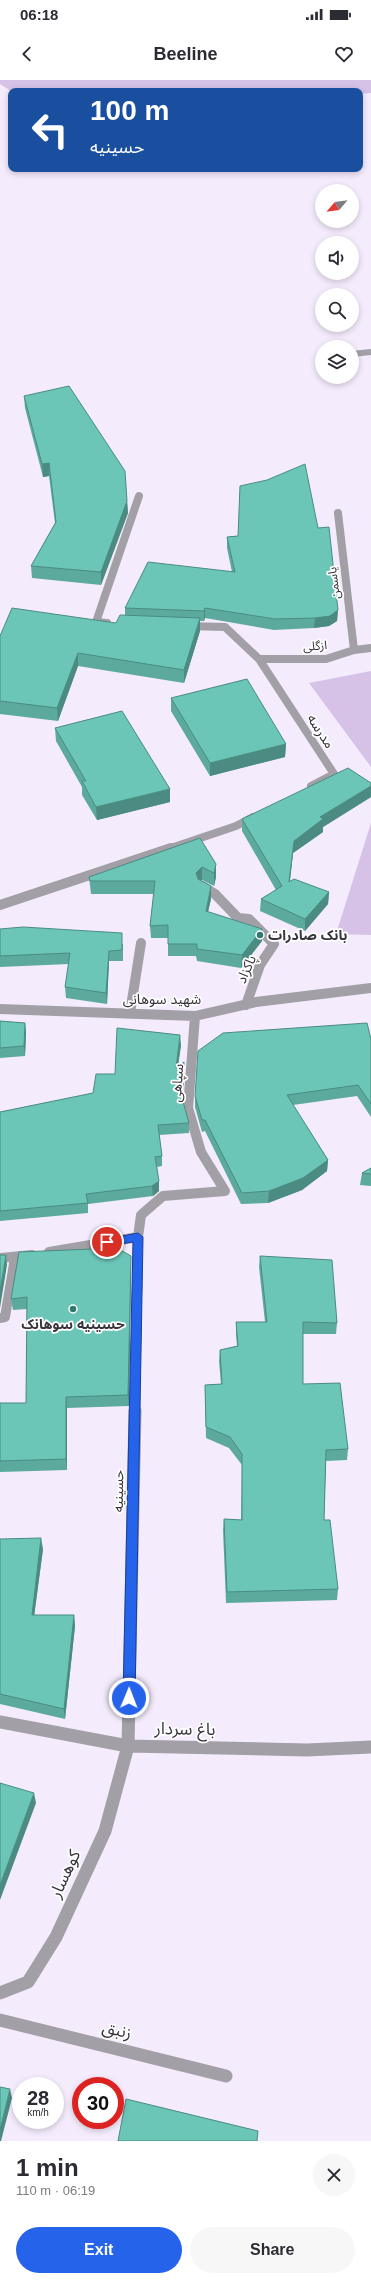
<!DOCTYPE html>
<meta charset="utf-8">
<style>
body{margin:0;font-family:Helvetica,"Noto Sans Arabic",sans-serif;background:#f7f7f7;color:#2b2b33;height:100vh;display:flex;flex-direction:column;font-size:15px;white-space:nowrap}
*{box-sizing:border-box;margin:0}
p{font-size:13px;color:#7c7c81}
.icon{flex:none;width:22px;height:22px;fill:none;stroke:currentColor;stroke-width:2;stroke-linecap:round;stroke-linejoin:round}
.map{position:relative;height:2061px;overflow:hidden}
.details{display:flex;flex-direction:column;background:#fff;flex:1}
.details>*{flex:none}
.guide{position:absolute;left:8px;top:8px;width:355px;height:84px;border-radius:8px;box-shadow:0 2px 6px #0003;background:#1a4fa0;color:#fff;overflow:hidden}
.needle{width:26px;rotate:241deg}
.fabs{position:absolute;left:315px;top:104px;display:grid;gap:8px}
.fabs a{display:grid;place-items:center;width:44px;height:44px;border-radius:50%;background:#fff;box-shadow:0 2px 6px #0003;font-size:20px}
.speed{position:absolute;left:12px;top:1997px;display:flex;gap:8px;font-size:20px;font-weight:700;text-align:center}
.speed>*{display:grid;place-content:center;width:52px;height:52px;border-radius:50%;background:#fff;box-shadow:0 2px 6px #0003;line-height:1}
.speed small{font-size:10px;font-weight:400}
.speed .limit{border:6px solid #d22;background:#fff;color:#111}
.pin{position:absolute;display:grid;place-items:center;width:34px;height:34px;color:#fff;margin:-17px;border:2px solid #fff;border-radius:50%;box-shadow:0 1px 4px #0007}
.me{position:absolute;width:44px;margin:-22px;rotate:1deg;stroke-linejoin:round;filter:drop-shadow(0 0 3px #0008)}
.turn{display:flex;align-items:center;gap:14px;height:84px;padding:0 16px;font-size:18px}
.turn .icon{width:52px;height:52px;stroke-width:2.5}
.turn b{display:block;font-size:28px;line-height:34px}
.round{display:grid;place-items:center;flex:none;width:42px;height:42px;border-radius:21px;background:#f7f7f7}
.headline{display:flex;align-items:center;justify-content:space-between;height:68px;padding:0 16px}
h1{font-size:24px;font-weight:700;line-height:30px}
.button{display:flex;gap:8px;margin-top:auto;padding:8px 16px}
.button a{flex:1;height:46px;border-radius:24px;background:#2563eb;color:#fff;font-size:16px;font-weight:700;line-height:46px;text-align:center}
.button a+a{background:#f7f7f7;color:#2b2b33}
.status{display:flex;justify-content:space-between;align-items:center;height:28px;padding:0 20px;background:#fff;direction:ltr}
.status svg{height:11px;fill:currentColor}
header{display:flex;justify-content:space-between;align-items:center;height:52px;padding:0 16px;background:#fff;font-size:18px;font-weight:700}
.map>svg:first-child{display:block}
.green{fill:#d6c1e7}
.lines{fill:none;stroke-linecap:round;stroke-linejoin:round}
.minor-far3{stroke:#a29fa6;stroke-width:6}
.minor-far2{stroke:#a29fa6;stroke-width:8}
.minor-far1{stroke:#a29fa6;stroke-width:10}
.minor{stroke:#a29fa6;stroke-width:13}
.wall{fill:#5caa9e}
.shaded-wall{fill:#4b8b81}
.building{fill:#6bc6b8;stroke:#4b8b81}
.route{fill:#2563eb;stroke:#184099}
.poi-dot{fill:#347970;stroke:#fff;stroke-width:1.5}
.labels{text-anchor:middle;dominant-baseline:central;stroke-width:3.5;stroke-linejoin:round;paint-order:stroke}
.far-street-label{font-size:12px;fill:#38343b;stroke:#fff}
.street-label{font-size:14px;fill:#38343b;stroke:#fff}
.poi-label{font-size:14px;font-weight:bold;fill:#38343b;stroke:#fff;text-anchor:start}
.near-street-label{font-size:17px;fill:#38343b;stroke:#fff}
</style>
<div class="status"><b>06:18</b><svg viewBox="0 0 49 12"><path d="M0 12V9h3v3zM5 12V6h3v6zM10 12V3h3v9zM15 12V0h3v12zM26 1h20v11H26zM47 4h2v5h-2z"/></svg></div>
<header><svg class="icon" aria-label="back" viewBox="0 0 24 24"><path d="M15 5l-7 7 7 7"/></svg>Beeline<svg class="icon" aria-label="heart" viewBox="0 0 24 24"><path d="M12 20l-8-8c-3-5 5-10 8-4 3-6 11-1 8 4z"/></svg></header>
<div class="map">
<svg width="371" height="2061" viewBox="0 0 371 2061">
<rect width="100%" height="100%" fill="#f4ebfc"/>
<path class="green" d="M0 0H371V13L360 14V11H11L0 4Z
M371 591V687L309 603Z
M371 743V855L336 854Z"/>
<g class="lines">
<path class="minor-far3" d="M352 274 371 272
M320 275H322"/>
<path class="minor-far2" d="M338 433 354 570
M107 543 96 542 139 416
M187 546 225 547 259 579 334 694 311 706
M259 579H326L354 570 371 568
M168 769 236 746 253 737"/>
<path class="minor-far1" d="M202 806 215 814 238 838 249 839 274 864 260 885 246 925
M0 825 171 768
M0 929 195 936 256 922 371 908
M130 933 141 863
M49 1172 138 1157
M0 1178 32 1175
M0 1238 5 1237 15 1178
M135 1332 138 1157 141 1135 163 1116 225 1111 201 1072 188 1028 195 936"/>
<path class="minor" d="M0 1642 128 1666 307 1670 371 1667
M0 1913 28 1902 56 1857 105 1751 128 1666 135 1331
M0 1940 226 1996"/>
</g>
<path class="wall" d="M24 316 127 421 128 433 101 505 32 498 31 486 55 443 49 396 43 397 25 328Z
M318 448 338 530 337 541 329 546 314 548 274 550 205 538 204 541H200V551L184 603 78 586 58 641 0 634V556L116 543 125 536V528L232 492 227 468V457Z
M171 618 286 664 285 677 210 696 171 631Z
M55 648 170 709V722L97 740 82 715V707L56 661Z
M371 703V717L323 747V752L293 773 290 802 329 812 328 824 305 851 260 831 261 819 276 810 242 751V739Z
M200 758 216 797 214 806 202 800H201L211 819 208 832 262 849V861L241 888 197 881 196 876H168V858H151L150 846 154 814H91L89 797Z
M0 849 123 864V881H109L107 924 66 918 65 907 69 884 0 887Z
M0 941 25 943 26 953 25 976 0 978Z
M371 959V1037L357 1016 293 1025 328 1080 327 1091 302 1110 268 1123 241 1124 205 1051 202 1052 195 1027V1016Z
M181 965 178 987 184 982V993L182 1020 189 1043V1053L159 1055 162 1076V1086L157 1087 159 1111 153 1116 88 1124V1133L0 1141V1032L93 1013 115 994Z
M371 1088V1106L360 1105 362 1093Z
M260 1176 337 1243 336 1254H303V1304L348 1369 347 1380 326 1381 324 1440 338 1509 337 1520 226 1523 223 1450 224 1439 241 1440 242 1385 229 1368 206 1358 205 1305 221 1304 219 1281 220 1270 237 1266 236 1254V1242H265L259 1187Z
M131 1188 129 1326 67 1328V1390L0 1392V1323H26L27 1229 13 1230 11 1219Z
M0 1459 43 1469 34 1535H74L75 1546 65 1639 0 1624Z"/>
<path class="shaded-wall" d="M49 383V396L43 397 42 384Z
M127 421 128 433 101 505V492Z
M205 528V538L204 541V531Z
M338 530 337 541 329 546 314 548 315 538Z
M200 538V551L184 603V590Z
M78 573V586L58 641 57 628Z
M286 664 285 677 210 696V683Z
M371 706V717L323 747V752L293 773 288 814 289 802 294 761 320 737Z
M170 709V722L97 740 96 727Z
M216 784V797L214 806V793Z
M202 787V800L196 805V793Z
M211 806V819L205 844 206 831Z
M329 812 328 824 305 851V839Z
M262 849V861L241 888 242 875Z
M109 871V881L107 924 106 913Z
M25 943 26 953 25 976 24 966Z
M180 955 181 965 176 998V988Z
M184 982V993L182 1028V1018Z
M328 1080 327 1091 302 1110 268 1123 269 1111Z
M159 1101V1111L153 1116 152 1106Z
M6 1175 7 1185 0 1228V1211Z
M131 1176V1188L129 1326 128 1315Z
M66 1317 67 1328V1390L66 1379Z
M41 1458 43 1469 33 1545 32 1535Z
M74 1535 75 1546 65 1639 64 1629Z
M34 1713 36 1723 0 1820V1805Z
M10 2009 12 2018 1 2061H0V2050Z"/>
<path class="building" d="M69 306 125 391 127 421 101 492 31 486 56 442 49 383 42 384 24 316Z
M305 384 318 448 329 447 338 530 330 536 315 538 275 539 205 528 204 531 125 528 148 482 235 492 227 457 238 456 240 406 267 400Z
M12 528 116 543 120 535 200 538 184 590 78 573 57 628 0 621V556Z
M247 599 286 664 210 683 171 618Z
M122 631 170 709 96 727 82 701H86L55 648Z
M348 688 371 703V706L320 737 323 739 294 761 289 802 294 799 329 812 305 839 261 819 282 806 242 739Z
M200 758 216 784 214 793 202 787 196 793 198 799 211 806 206 831 262 849 242 875 197 869V864H168V845L150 846 155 801H90L89 797Z
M23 847 122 853V870L109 871 106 913 65 907 70 873 0 876V849Z
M0 941 25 943 24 966 0 968Z
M367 943 371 959V1024L358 1005 287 1015 328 1080 303 1098 269 1111 242 1113 205 1040H202L195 1016 198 971 223 953Z
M117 948 180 955 176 988 184 982 182 1018 189 1043 158 1045 162 1076 155 1077 159 1101 152 1106 86 1114 88 1123 0 1131V1032L93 1013 96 994H115Z
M371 1088V1094L362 1093Z
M117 1168 131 1176 128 1315 66 1317V1379L0 1381V1323H26L27 1217 11 1219 19 1172Z
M0 1175H6L0 1211Z
M260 1176 332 1180 337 1243 303 1242V1304L340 1303 348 1369 326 1370 324 1440H330L338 1509 227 1512 224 1439 242 1440V1374L230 1357 206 1347 205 1305 222 1304 220 1270 238 1266 236 1242H267Z
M41 1458 32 1535H74L64 1629 0 1614V1459Z
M0 1703 34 1713 0 1805Z
M0 2007 10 2009 0 2050Z
M126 2019 258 2051 257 2061H118Z"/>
<path class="route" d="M138 1153 143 1157 135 1618 133 1622 129 1623 125 1622 123 1618 133 1162 107 1166 102 1162 107 1159Z"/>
<g class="poi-dot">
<circle cx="260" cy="855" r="4"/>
<circle cx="73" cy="1229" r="4"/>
</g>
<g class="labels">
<g class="far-street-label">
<text transform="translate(334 503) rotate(-97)">یاسمن</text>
<text transform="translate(315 566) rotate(-4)">ازگلی</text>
</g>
<g class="street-label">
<text transform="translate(321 651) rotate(57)">مدرسه</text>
<text transform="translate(246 889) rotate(-66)">پاکزاد</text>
<text x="162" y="919">شهید سوهانی</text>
<text transform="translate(177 1003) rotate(-86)">سپاهی</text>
<text transform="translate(118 1411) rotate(-89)">حسینیه</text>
</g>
<g class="poi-label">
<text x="268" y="855">بانک صادرات</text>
<text x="73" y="1244" text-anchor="middle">حسینیه سوهانک</text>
</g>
<g class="near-street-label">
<text transform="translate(185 1649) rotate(1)">باغ سردار</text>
<text transform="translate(65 1794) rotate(-65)">کوهسار</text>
<text transform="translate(117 1950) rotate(14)">زنبق</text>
</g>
</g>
</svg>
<div class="fabs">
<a><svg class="needle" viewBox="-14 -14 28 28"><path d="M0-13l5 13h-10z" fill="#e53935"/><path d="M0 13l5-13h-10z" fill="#7c7c81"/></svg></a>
<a><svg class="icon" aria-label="sound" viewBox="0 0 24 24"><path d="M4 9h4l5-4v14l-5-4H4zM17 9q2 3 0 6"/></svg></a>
<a><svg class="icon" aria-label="search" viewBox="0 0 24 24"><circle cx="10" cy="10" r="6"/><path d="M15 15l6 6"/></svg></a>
<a><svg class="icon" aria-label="layers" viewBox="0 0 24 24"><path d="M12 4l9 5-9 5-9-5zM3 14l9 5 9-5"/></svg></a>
</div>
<div class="speed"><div>28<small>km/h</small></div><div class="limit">30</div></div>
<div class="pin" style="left:107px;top:1162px;background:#d93025"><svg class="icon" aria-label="arrive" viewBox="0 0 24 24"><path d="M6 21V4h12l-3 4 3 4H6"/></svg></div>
<svg class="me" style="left:129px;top:1618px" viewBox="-20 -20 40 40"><circle r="17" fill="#2563eb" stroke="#fff" stroke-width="3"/><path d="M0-11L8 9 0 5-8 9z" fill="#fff"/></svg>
<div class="guide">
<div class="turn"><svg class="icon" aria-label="left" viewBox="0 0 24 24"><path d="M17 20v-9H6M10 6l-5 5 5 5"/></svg><div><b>100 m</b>حسینیه</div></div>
</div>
</div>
<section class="details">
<div class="headline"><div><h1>1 min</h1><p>110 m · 06:19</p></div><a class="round"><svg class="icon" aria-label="close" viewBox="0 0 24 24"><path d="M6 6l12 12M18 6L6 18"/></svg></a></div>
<div class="button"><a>Exit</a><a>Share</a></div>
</section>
